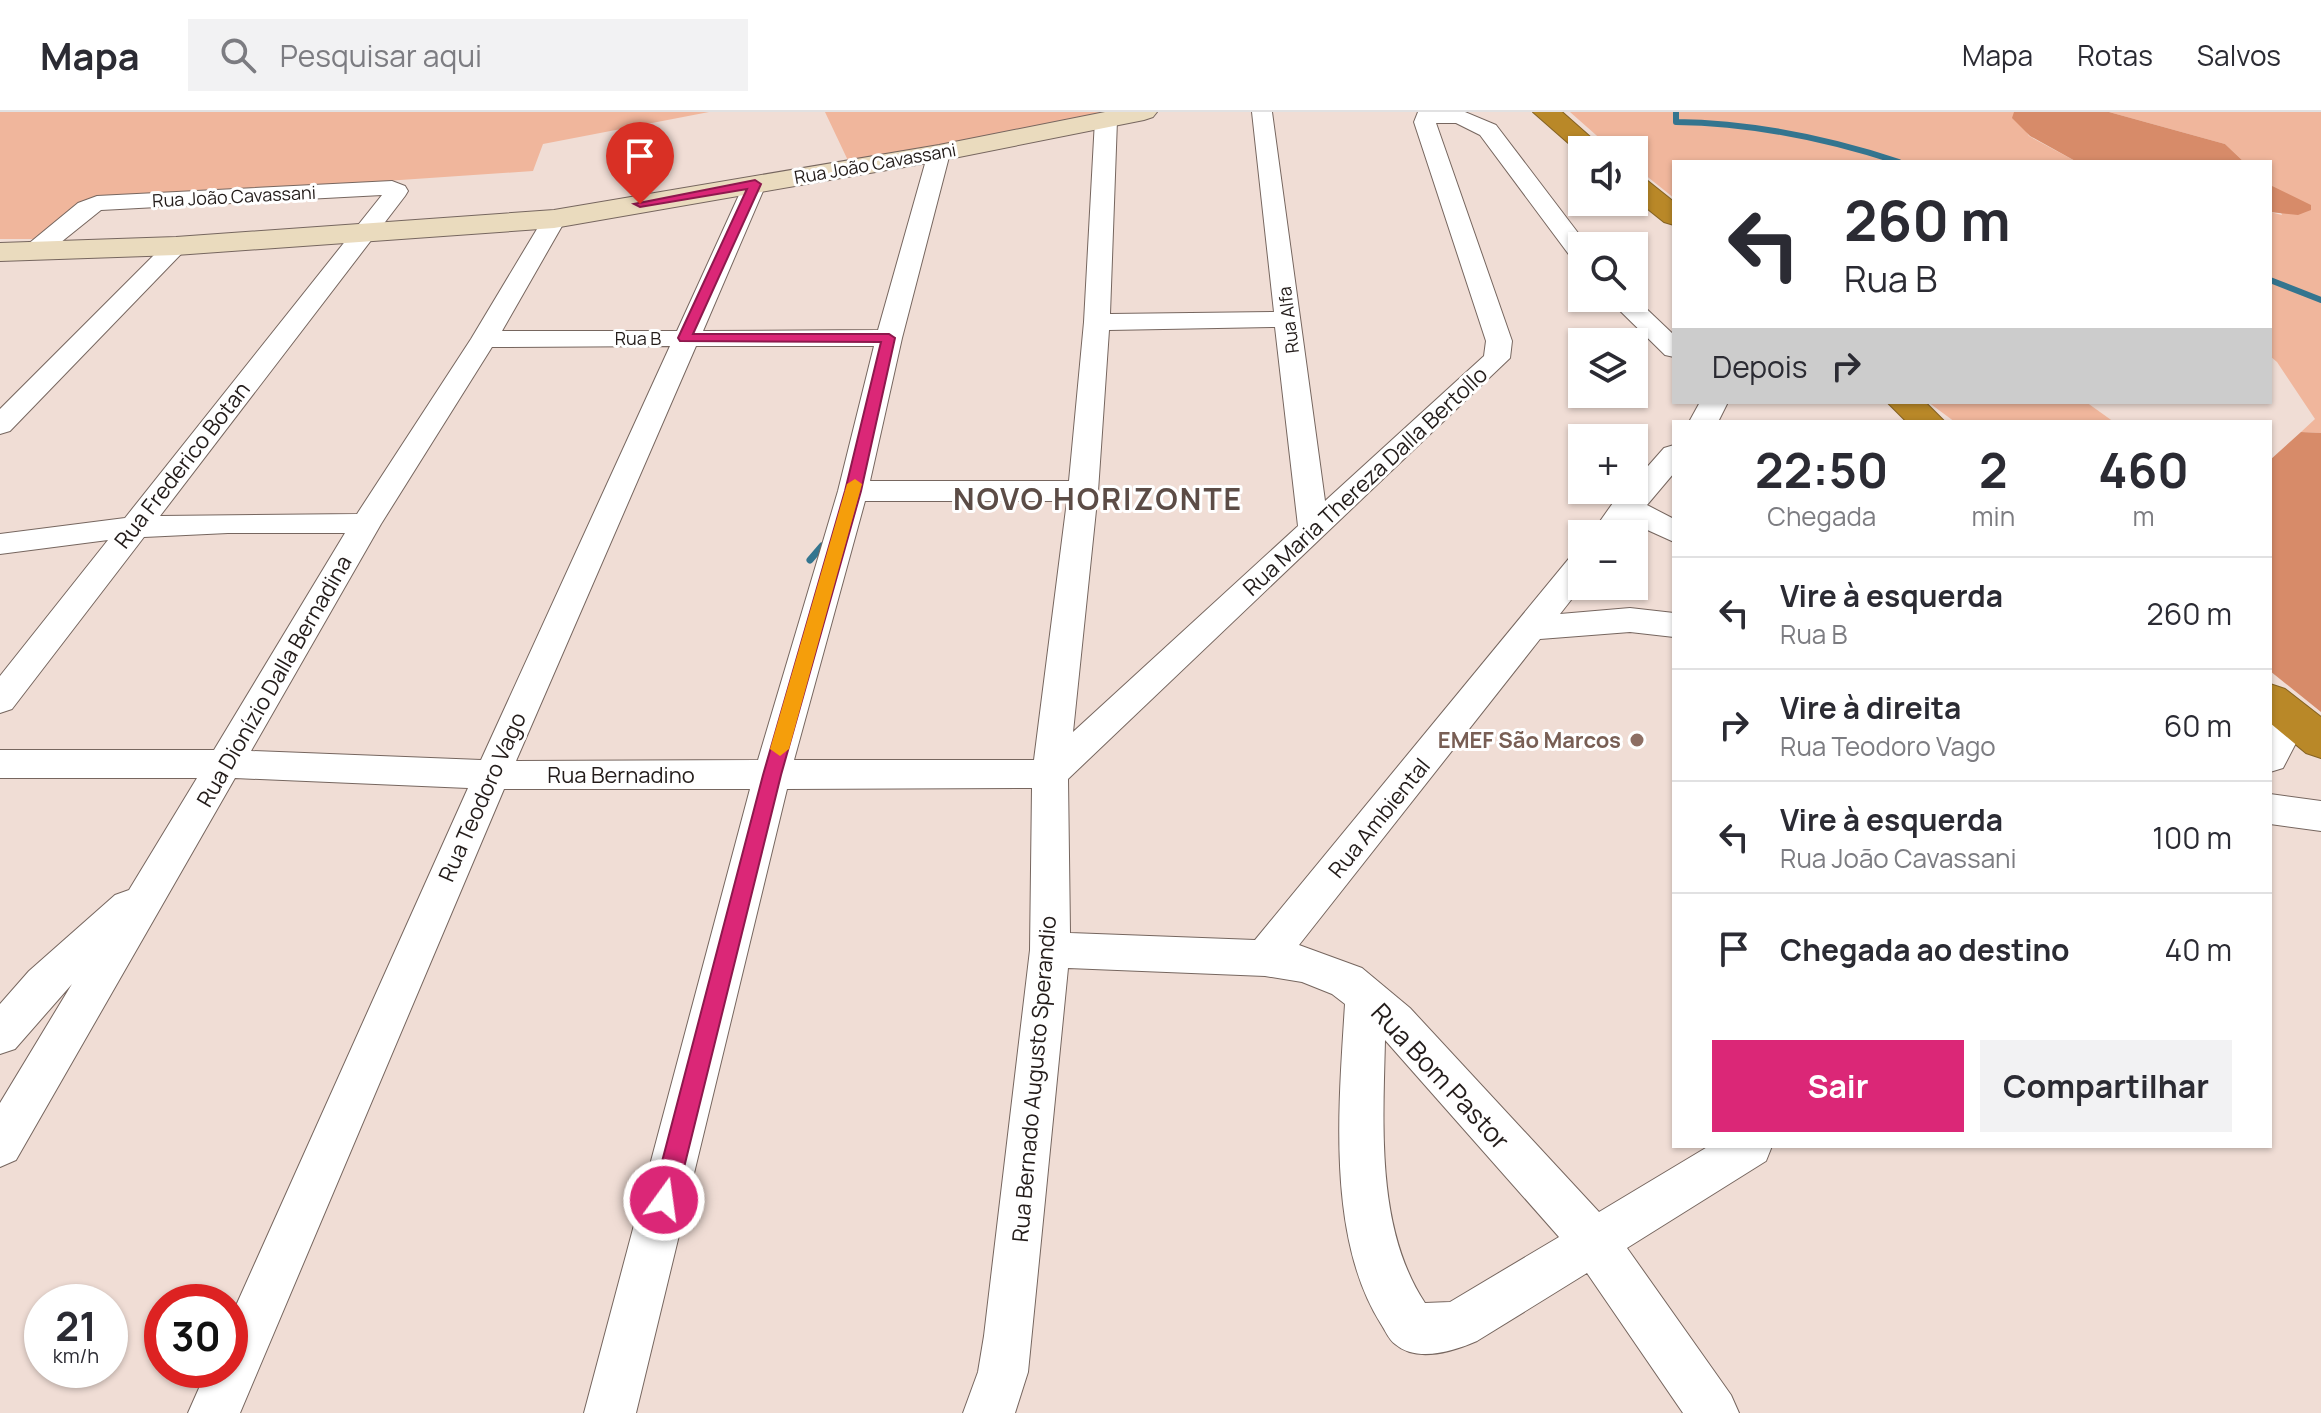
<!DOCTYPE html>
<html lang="pt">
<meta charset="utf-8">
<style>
body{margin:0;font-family:Manrope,sans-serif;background:#f2f2f3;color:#2b2b33;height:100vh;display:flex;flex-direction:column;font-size:30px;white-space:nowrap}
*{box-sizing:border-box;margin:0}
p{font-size:26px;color:#7c7c81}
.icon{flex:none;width:44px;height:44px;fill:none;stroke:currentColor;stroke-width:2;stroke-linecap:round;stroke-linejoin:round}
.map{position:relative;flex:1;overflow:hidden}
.panel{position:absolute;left:1672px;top:308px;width:600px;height:728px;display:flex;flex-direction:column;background:#fff;border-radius:0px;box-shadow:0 2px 6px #0004}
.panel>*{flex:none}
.banner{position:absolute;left:1672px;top:48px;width:600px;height:244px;border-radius:0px;box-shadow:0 2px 6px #0004;background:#fff;color:#2b2b33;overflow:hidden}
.tools{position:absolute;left:1568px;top:24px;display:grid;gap:16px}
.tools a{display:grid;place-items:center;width:80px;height:80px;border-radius:0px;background:#fff;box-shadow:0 2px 6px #0004;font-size:40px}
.speed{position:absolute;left:24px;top:1172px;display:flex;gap:16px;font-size:40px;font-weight:700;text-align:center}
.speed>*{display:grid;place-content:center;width:104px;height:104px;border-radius:50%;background:#fff;box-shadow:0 2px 6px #0004;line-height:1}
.speed small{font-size:20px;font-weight:400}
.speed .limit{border:12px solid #d22;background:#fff;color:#111}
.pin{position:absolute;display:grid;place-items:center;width:68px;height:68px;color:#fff;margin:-82px -34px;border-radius:50% 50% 50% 0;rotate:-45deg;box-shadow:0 0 8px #0007}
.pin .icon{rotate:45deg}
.me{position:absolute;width:88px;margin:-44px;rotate:14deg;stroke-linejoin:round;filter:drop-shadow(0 0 6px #0008)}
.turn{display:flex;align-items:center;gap:28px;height:168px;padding:0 40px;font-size:36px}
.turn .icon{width:104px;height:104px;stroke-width:2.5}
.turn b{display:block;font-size:56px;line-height:68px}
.then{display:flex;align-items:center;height:76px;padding:0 40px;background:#0003;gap:16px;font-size:30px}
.eta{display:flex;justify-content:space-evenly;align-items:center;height:136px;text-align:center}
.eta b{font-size:48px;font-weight:700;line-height:56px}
.button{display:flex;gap:16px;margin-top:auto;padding:16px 40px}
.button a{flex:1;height:92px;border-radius:0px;background:#db2777;color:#fff;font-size:32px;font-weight:700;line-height:92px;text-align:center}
.button a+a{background:#f2f2f3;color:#2b2b33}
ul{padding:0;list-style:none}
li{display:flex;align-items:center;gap:24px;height:112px;padding:0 40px;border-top:2px solid #e1e1e2}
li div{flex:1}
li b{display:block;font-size:30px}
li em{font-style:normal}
header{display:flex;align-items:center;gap:48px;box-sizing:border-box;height:112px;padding:0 40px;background:#fff;border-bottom:2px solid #e1e1e2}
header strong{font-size:38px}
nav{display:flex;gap:44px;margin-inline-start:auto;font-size:28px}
.search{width:560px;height:72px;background:#f2f2f3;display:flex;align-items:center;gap:20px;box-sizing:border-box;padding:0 28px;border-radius:0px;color:#7c7c81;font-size:30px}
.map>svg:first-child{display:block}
.green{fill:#f0b69c}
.forest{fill:#d78b69}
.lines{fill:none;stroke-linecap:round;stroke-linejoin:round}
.stream-far1{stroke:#34758f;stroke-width:6}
.stream{stroke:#34758f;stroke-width:7}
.street-casing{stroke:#76665f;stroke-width:2}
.secondary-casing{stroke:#76665f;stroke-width:2}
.highway-casing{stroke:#846223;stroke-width:2}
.street{fill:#fff;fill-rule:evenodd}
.secondary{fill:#eadbbe;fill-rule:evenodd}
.highway{fill:#b98828;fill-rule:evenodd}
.route{fill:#db2777;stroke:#8e194d;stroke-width:2}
.slow{fill:#f59e0b}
.education-dot{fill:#8d6e63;stroke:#fff;stroke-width:3}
.labels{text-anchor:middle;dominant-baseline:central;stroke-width:6;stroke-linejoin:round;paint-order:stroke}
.far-street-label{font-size:18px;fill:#231c1a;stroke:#fff}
.street-label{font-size:22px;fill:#231c1a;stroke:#fff}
.education-label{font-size:22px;font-weight:bold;fill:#785e54;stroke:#fff;text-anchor:end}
.near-street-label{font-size:26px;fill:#231c1a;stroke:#fff}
.district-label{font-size:30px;font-weight:bold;letter-spacing:2px;fill:#5c4c46;stroke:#fff}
</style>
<header>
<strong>Mapa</strong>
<div class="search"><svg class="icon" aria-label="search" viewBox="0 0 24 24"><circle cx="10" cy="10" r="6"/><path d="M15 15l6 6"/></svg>Pesquisar aqui</div>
<nav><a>Mapa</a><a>Rotas</a><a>Salvos</a></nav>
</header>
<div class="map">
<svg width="2321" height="1301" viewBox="0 0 2321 1301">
<rect width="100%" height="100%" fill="#f0ddd5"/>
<path class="green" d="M0 0H709L543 32 533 59 105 88 60 127H0Z
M825 0H1123L852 57Z
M1570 0H2014L2029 24 2077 50H1674V86L1634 54V38H1613Z
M2109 0H2321V321L2301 320 2315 307 2277 250 2270 244V100L2282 103 2270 73V50H2244L2225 32Z
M1928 290H2086L2114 310H1955Z"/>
<path class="forest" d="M2014 0H2109L2225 32 2244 50H2077L2030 24 2012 6Z
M2270 73 2311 93V98L2298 103 2270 100Z
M2301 320 2321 321V600L2270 559V348Z"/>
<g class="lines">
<path class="stream-far1" d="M1676 0V10C1753 11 1826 26 1899 50
M2270 168 2321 188"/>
<path class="stream" d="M810 448 822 434"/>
<defs>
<path id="street" d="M1252 0H1272L1325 389 1484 244 1486 229 1414 10 1418 0H1465L1496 13 1588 134H1582V150L1573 148 1480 23 1456 11H1436L1512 229 1510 246 1068 667 1070 821 1255 828 1571 444 1582 441V474L1560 502 1630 496 1674 501V525L1630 520 1540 527 1299 833 1362 856 1410 896 1599 1100 1709 1034H1772L1766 1049 1627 1136 1731 1283 1739 1301H1683L1587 1161 1477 1229C1454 1239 1417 1251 1395 1232 1389 1228 1385 1218 1381 1212 1326 1125 1339 991 1345 892L1332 882 1302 870 1265 864 1068 856 1028 1260 1015 1301H963L978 1260 984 1224 1030 838 1032 676 787 677 636 1301H584L750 677H504L240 1301H188L207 1258H230V1207L468 676 235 666 16 1048 0 1055V991L72 872 15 937 0 942V892L29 859 115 783 129 778 197 666H0V638H214L345 421H228L144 425 12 597 0 601V564L108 428 0 442V422L125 406 382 83 101 98 45 143H27L24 138 27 133 78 91 97 84 392 69 405 74 408 79 405 84 160 404 357 402 471 227 546 102H562L566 107 502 219H677L744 72 747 67H763L766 72 703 219 878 218 928 41 939 34 950 41 902 226 870 369H1069L1084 210 1095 8 1106 2 1117 8 1110 202 1274 200ZM1275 215 1298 414 1073 620 1098 379 1109 218ZM670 234 481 648 251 639 381 412 492 235ZM696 234H874L838 379 758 648 516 649ZM865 389H1067L1034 648H794ZM1385 928 1559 1125 1450 1190 1425 1191C1376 1117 1383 1014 1385 928Z
M176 127 184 129 188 134 184 139 10 319 0 322V297L168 129Z
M1634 185 1674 223V245L1665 243 1607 186Z
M1700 290H1728L1718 310H1689Z
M1674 333V361L1647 393 1674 407V430L1632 411 1623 422H1591L1615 388 1627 378H1634V370L1664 336Z
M2292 593 2304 597 2309 606 2283 656 2270 660V614L2280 597Z
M2270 682 2321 689V719L2270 712Z"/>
<path id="secondary" d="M1105 0H1157L1153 5 1144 8 939 49 554 116 176 143 0 149V131L176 125 554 98 939 33Z"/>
<path id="highway" d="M1533 0H1562L1605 38H1582V43Z
M1634 64 1644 66 1674 90V113L1664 110 1634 86Z
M1887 290H1925L1945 310H1907Z
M2270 572 2285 577 2321 605V646L2306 641 2270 611Z"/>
</defs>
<use href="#street" class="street-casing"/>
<use href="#secondary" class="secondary-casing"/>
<use href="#highway" class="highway-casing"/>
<use href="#street" class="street"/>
<use href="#secondary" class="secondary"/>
<use href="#highway" class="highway"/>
</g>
<path class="route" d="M755 68 761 72 693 222H889L895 226 861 379 781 663 676 1088 672 1097 664 1100 656 1097 652 1088 763 663 845 379 881 230 680 229 678 226 747 77 640 95 634 92Z"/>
<path class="slow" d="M855 367 862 372 789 637 780 644 770 637 847 372Z"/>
<circle class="education-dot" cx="1637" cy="628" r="8"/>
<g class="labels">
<g class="far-street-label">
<text transform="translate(875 51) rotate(-10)">Rua João Cavassani</text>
<text transform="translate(234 84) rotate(-3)">Rua João Cavassani</text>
<text transform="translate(1288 208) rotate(-97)">Rua Alfa</text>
<text x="638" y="226">Rua B</text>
</g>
<g class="street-label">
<text transform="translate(182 353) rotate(-52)">Rua Frederico Botan</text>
<text transform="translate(1365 369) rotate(-43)">Rua Maria Thereza Dalla Bertollo</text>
<text transform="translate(274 569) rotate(-60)">Rua Dionízio Dalla Bernadina</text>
<text x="621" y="663">Rua Bernadino</text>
<text transform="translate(482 685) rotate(-66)">Rua Teodoro Vago</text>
<text transform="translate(1379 706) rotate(-51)">Rua Ambiental</text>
<text transform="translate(1034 967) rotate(-85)">Rua Bernado Augusto Sperandio</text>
</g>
<g class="education-label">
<text x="1621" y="628">EMEF São Marcos</text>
</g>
<g class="near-street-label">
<text transform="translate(1441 964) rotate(47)">Rua Bom Pastor</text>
</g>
<g class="district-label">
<text x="1098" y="386">NOVO HORIZONTE</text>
</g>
</g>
</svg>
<div class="tools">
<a><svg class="icon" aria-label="sound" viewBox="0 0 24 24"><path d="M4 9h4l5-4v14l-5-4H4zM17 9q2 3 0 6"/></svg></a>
<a><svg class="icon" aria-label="search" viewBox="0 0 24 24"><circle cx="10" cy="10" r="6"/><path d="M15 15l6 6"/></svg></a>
<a><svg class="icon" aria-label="layers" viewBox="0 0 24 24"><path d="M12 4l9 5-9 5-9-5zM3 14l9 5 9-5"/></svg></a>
<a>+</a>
<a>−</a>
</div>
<div class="speed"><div>21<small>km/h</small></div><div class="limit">30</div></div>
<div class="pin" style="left:640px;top:92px;background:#d93025"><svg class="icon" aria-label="arrive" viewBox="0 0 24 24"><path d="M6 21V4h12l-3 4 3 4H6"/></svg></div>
<svg class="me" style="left:664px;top:1088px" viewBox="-20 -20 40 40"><circle r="17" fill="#db2777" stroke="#fff" stroke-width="3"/><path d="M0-11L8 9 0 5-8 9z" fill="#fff"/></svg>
<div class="banner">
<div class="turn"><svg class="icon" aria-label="left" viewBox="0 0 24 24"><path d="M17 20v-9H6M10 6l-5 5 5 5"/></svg><div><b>260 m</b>Rua B</div></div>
<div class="then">Depois<svg class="icon" aria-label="right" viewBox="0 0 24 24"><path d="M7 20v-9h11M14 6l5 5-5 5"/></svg></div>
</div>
<section class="panel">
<div class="eta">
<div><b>22:50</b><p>Chegada</p></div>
<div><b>2</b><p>min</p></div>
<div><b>460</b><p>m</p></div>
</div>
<ul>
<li><svg class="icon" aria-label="left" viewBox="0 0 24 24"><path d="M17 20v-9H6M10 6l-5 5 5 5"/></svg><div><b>Vire à esquerda</b><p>Rua B</p></div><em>260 m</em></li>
<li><svg class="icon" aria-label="right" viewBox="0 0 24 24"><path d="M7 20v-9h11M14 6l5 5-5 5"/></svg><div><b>Vire à direita</b><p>Rua Teodoro Vago</p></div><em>60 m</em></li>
<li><svg class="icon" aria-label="left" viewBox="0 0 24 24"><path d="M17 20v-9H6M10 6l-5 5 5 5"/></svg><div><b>Vire à esquerda</b><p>Rua João Cavassani</p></div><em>100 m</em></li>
<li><svg class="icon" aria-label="arrive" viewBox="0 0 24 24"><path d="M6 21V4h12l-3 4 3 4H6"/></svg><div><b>Chegada ao destino</b></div><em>40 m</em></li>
</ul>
<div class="button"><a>Sair</a><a>Compartilhar</a></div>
</section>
</div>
